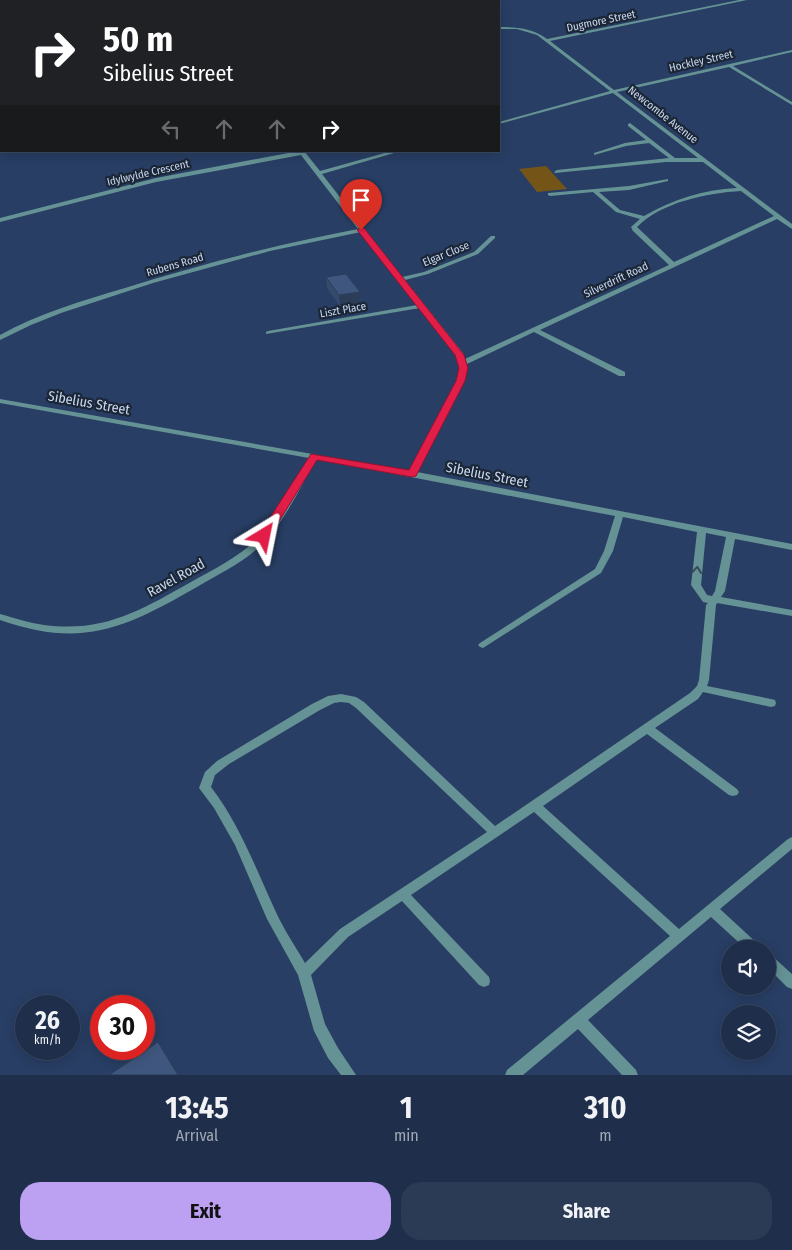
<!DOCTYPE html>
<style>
body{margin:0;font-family:"Fira Sans Condensed",sans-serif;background:#2b3a55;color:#f1f3f6;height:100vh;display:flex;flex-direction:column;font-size:19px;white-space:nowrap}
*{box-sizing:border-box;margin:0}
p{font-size:16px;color:#a1a8b5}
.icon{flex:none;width:28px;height:28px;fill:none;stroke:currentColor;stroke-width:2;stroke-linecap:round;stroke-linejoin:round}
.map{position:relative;height:1075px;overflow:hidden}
.drawer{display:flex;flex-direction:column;background:#1e2e4b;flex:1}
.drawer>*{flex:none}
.guide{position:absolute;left:0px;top:0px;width:500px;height:152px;box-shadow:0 2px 12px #0003,0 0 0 1px #3c4a63;background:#202124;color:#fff;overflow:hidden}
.tools{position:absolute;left:721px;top:940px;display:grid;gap:10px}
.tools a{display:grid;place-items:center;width:55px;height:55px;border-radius:50%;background:#1e2e4b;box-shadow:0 2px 12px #0003,0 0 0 1px #3c4a63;font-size:25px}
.speed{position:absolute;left:15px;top:995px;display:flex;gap:10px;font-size:25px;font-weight:700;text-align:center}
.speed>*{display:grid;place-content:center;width:65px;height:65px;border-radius:50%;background:#1e2e4b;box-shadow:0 2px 12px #0003,0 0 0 1px #3c4a63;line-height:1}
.speed small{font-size:12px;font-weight:400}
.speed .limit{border:8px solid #d22;background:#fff;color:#111}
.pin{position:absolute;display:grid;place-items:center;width:42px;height:42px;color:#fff;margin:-51px -21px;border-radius:50% 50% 50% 0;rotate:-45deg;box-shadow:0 0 5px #0007}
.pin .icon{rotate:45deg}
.me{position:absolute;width:55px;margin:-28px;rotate:35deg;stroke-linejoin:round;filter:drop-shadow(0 0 4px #0008)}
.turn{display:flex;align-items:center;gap:18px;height:105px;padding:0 20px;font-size:22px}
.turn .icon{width:65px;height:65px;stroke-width:2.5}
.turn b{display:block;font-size:35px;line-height:42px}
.lanes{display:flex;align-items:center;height:48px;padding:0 20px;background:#0003;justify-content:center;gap:25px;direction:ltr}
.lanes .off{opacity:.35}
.eta{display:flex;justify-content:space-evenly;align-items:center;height:85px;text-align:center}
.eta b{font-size:30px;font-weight:700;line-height:35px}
.primary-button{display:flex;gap:10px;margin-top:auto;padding:10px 20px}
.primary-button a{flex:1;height:58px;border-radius:20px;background:#bca0f2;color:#111;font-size:20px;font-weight:700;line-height:58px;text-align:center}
.primary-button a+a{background:#2b3a55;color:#f1f3f6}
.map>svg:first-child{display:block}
.green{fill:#745517}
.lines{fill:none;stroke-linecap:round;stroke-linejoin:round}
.minor{fill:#659294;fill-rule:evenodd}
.wall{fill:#364b6c}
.shaded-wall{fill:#2c3d58}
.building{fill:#3f577e;stroke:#2c3d58}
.oneway{stroke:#354c58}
.route{fill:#e11d48;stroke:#92132f}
.labels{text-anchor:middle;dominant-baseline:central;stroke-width:4.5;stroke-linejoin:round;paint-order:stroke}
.far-street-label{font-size:11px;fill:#c9d7ee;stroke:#1b2637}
.street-label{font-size:14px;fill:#c9d7ee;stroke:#1b2637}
</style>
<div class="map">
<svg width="792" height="1075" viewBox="0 0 792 1075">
<rect width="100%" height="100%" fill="#283e64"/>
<path class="green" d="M546 166 567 189 537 192 519 169Z"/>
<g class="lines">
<path class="minor" d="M739 0H747L550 41 614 90 792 50V52L733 66 792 102V105L729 67 617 92 780 215 792 224V229L777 219 540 330 625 372V376H619L534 332 467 364 466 374 462 386 417 472 792 544V550L735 539 725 591 721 597 792 610V616L717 603 716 605 709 680 707 686 771 699 775 700 776 703 775 706 771 707 703 692 698 699 655 728 737 789 739 792 737 795 733 796 729 795 647 734 543 806 679 929 788 839 792 837V849L720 909 759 945 761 949H746L711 917 588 1020 636 1070 638 1075H622L578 1029 523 1075H505L507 1070 670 936 534 812 411 895 489 977 490 981 489 985 484 987 479 985 402 901 348 937 311 975 325 1024 338 1048 356 1075H341L328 1058 314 1031 298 975 267 919 235 845 214 808 199 788 205 772 217 761 312 704 328 696 341 694 356 697 364 702 495 826 690 693 697 686 699 680 706 605 708 603 703 602 691 585 697 532 623 517 613 551 601 573 483 648 480 647 478 645 480 643 595 569 604 551 615 516 316 459C300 488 286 519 263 543 245 562 220 573 197 587 125 628 83 649 0 620V614C15 618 29 623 44 625 104 633 141 610 191 582 214 569 239 557 258 538 280 516 293 485 309 458L0 403V399L409 471 454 386C458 379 461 371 459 363 457 350 429 320 420 308L266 334V332L268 331 417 305 361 232 270 251 153 283 61 313 31 325 0 340V335C39 313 82 301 125 288 202 264 279 244 358 229L301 155 156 182 0 222V218L156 178 299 151H304L320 171 392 151H401L322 174 402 277 424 272 474 252 491 236H495V238L478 254 428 274 405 280 463 353 465 359 669 265 633 231 631 227 640 219 616 212 593 192 550 196 548 195V193L629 186 668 179V181L629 190 599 192 620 210 644 216C674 199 702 190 737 188L703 162H666L555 173 554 172 557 170 669 158 649 143 626 146 594 155V153L625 143 646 140 628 126V124L630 123 675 158H698L613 93 499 124V122L610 91 537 35 517 29H499V27C516 27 533 28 547 39ZM741 191 774 216 674 262 637 227C662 202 707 193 741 191ZM706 533 726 537 715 591 712 596 707 595 701 585ZM341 702 349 703 356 708 487 832 340 929 305 963C295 946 283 928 275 910 255 867 240 825 211 787L215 775 229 764 320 710 334 703Z
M0 120H1V123H0Z
M768 954 772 956 792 974V989L787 987 768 968Z"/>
</g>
<path class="wall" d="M326 277 360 303 340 306 327 288Z"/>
<path class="shaded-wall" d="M360 292V303L340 306 339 295Z"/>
<path class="building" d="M346 274 360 292 339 295 326 277Z
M158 1042 178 1075H109Z"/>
<defs><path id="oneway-chevron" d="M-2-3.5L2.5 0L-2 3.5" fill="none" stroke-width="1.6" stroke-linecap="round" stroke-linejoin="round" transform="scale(1.25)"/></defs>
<use class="oneway" href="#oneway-chevron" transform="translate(697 570) rotate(-84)"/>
<path class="route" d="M361 227 364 228 464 355 468 368 465 381 416 476 412 477 317 460 268 539H259L258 536 311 454 409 470 456 381 459 368 455 355 358 231 357 230Z"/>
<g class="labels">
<g class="far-street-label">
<text transform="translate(601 21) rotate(-12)">Dugmore Street</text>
<text transform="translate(701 61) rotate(-13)">Hockley Street</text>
<text transform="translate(663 115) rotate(38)">Newcombe Avenue</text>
<text transform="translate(148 173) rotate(-13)">Idylwylde Crescent</text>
<text transform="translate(446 254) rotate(-22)">Elgar Close</text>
<text transform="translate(175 265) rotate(-16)">Rubens Road</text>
<text transform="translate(616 280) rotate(-25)">Silverdrift Road</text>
<text transform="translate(343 310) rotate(-10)">Liszt Place</text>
</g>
<g class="street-label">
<text transform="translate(89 403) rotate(10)">Sibelius Street</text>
<text transform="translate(487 475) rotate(11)">Sibelius Street</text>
<text transform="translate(176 578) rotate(-29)">Ravel Road</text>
</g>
</g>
</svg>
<div class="tools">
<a><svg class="icon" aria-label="sound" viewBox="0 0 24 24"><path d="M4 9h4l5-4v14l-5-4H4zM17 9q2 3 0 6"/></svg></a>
<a><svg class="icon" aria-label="layers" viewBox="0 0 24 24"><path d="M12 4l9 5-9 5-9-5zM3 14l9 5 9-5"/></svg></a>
</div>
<div class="speed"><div>26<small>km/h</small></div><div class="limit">30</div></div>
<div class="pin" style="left:361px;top:230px;background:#d93025"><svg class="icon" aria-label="arrive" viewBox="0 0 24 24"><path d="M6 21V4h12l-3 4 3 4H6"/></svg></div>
<svg class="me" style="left:264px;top:536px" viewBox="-20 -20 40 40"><path d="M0-17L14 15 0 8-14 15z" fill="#e11d48" stroke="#fff" stroke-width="4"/></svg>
<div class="guide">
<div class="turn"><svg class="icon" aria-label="right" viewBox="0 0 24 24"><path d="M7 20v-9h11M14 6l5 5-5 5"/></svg><div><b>50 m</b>Sibelius Street</div></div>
<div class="lanes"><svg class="icon off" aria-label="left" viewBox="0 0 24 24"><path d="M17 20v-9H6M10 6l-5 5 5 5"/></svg><svg class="icon off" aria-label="ahead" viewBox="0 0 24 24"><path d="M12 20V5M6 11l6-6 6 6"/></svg><svg class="icon off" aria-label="ahead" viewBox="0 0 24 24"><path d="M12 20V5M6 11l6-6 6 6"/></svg><svg class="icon" aria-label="right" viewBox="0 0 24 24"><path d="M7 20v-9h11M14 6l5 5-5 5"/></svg></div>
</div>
</div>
<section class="drawer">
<div class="eta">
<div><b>13:45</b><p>Arrival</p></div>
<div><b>1</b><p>min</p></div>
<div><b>310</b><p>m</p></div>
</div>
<div class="primary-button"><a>Exit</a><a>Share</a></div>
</section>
